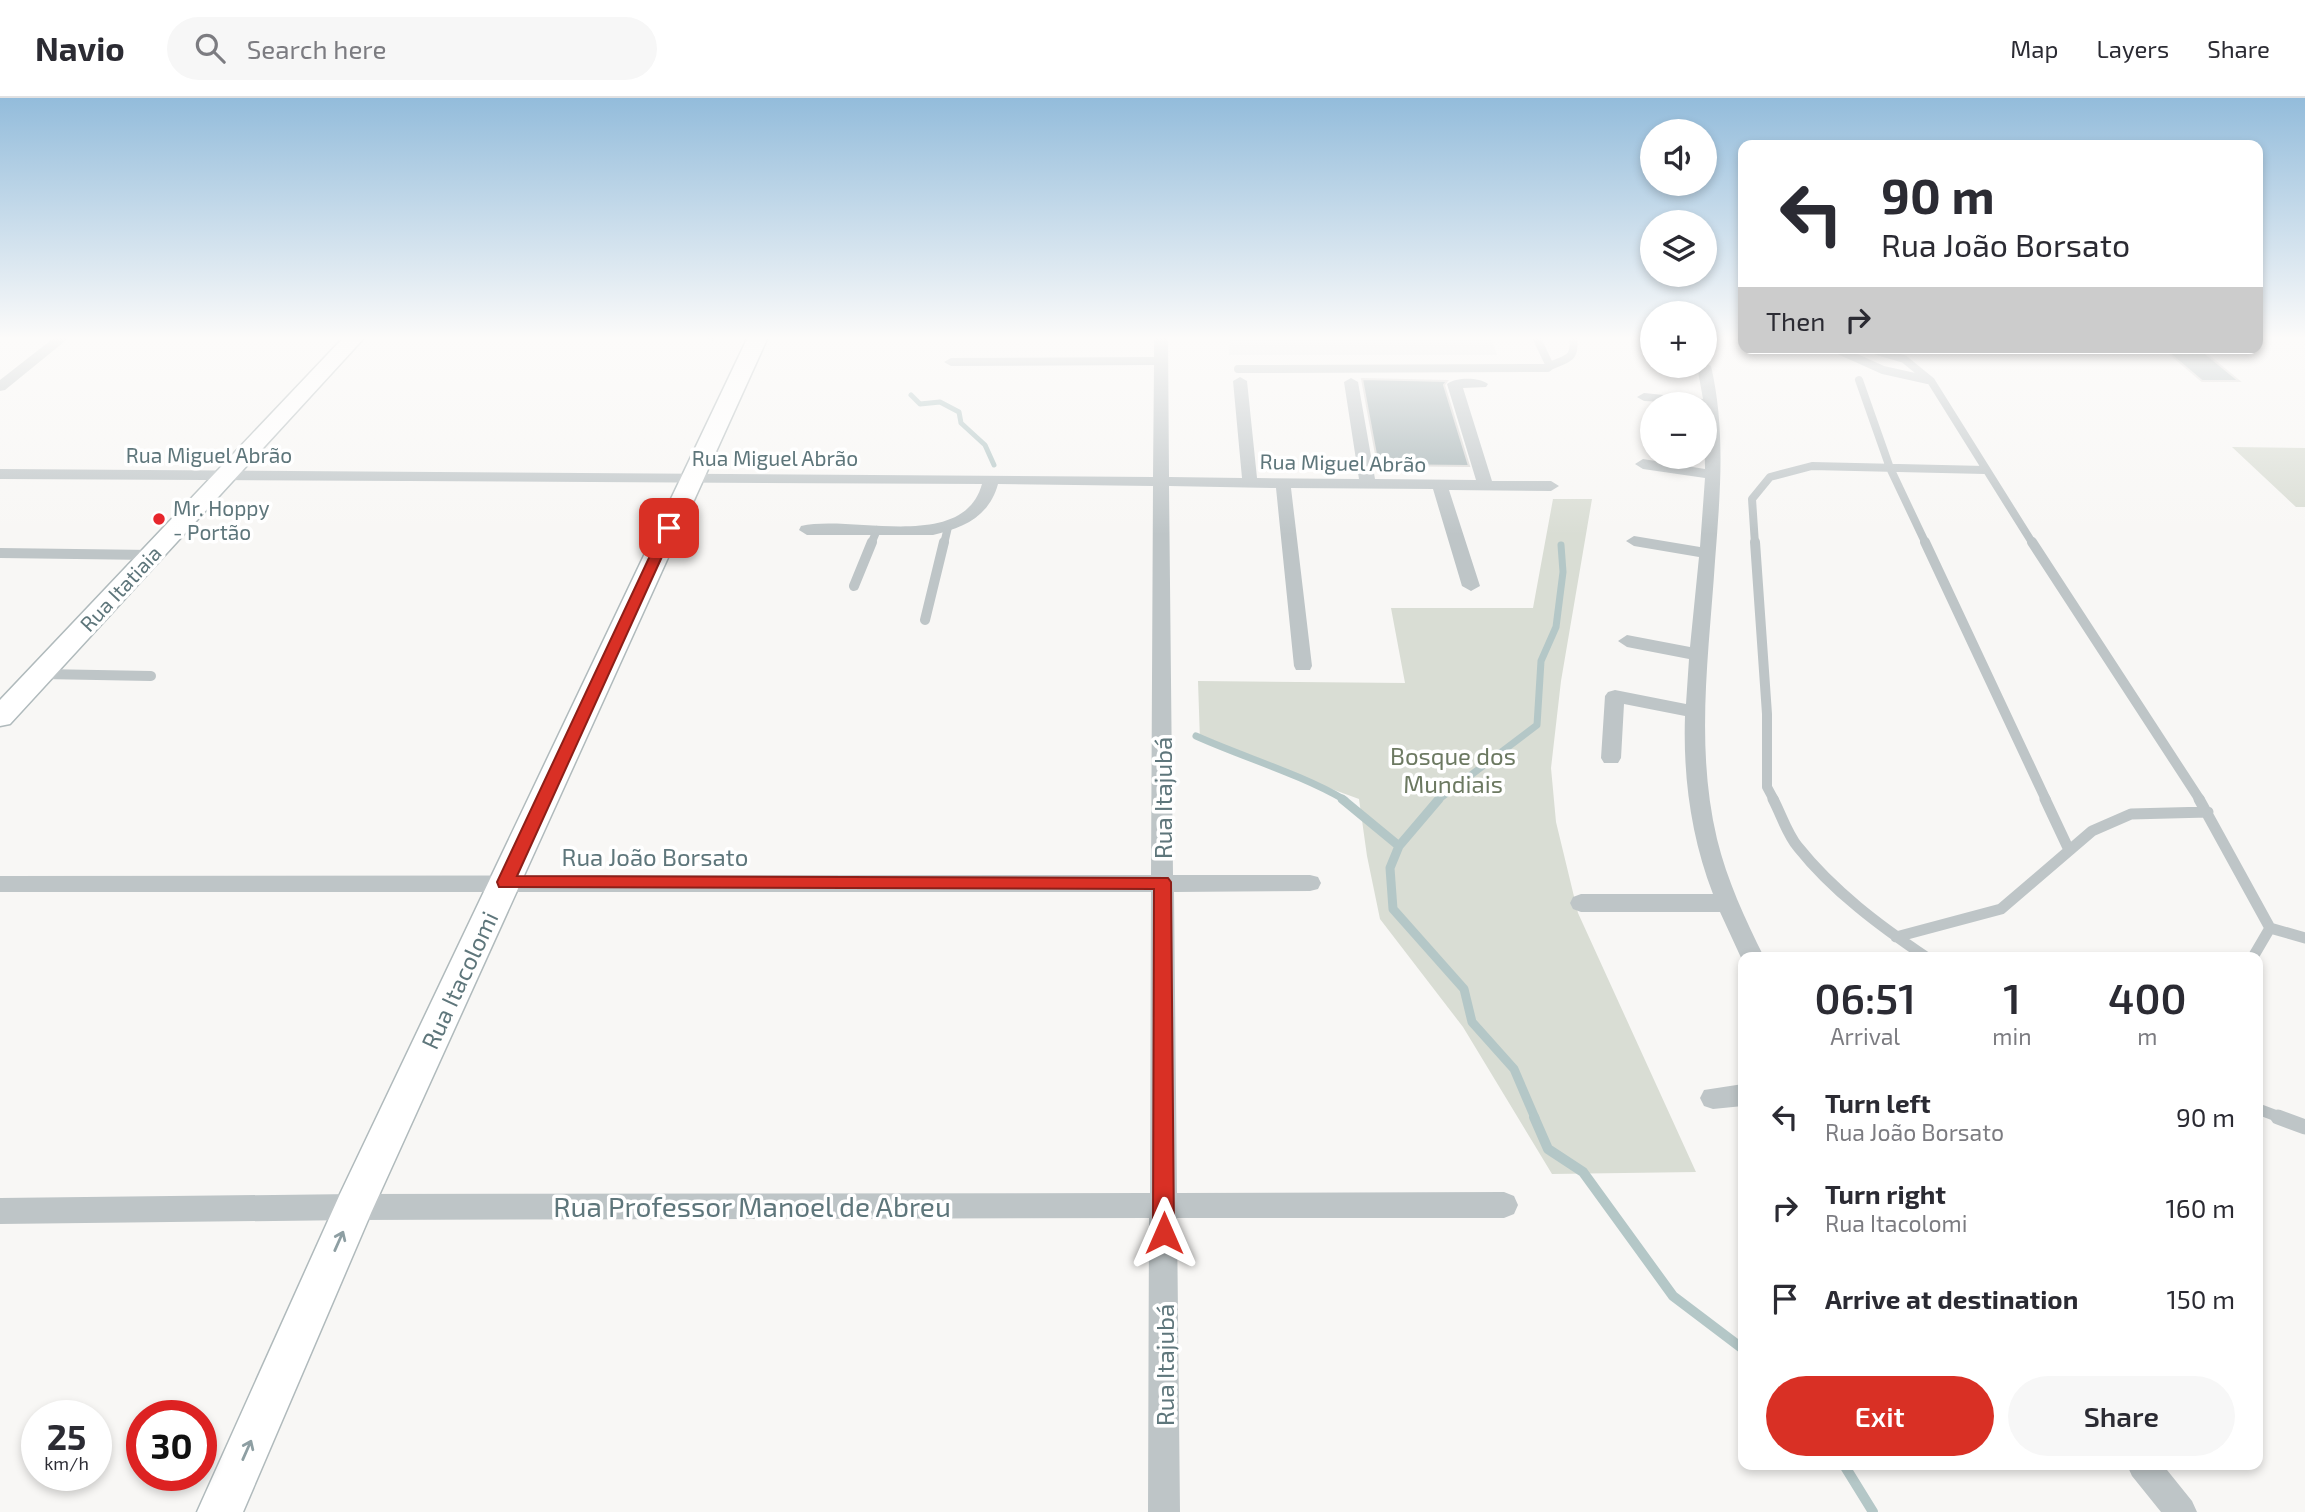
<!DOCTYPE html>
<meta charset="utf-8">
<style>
body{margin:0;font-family:"Exo 2",sans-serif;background:#f7f7f7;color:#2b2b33;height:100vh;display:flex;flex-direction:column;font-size:26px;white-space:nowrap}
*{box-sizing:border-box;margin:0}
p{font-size:23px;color:#7c7c81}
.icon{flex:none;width:38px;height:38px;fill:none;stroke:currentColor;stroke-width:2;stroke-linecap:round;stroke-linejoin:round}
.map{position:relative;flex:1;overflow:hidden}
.details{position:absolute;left:1738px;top:854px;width:525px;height:518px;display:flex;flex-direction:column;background:#fff;border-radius:14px;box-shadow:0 4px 10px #0003}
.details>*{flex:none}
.top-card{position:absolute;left:1738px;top:42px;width:525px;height:214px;border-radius:14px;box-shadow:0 4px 10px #0003;background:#fff;color:#2b2b33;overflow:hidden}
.buttons{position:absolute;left:1640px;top:21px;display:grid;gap:14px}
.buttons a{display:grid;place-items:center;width:77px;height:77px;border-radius:50%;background:#fff;box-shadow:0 4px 10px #0003;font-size:35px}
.speed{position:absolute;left:21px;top:1302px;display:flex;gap:14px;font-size:35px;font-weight:700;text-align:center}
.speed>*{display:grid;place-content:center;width:91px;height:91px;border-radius:50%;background:#fff;box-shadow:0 4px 10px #0003;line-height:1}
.speed small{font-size:18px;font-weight:400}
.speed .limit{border:10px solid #d22;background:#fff;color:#111}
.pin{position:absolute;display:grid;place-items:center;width:60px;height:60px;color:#fff;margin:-30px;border-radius:14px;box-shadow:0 4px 10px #0006}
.me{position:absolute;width:77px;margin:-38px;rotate:0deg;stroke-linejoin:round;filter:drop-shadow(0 0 5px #0008)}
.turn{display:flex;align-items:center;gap:24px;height:147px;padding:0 28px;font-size:32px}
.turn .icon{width:91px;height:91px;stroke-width:2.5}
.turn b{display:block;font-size:49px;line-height:60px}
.then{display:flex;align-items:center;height:66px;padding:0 28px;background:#0003;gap:14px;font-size:26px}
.eta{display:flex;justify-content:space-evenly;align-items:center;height:119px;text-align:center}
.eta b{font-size:42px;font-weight:600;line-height:49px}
.cta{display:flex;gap:14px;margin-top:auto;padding:14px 28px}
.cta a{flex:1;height:80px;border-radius:42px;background:#d93025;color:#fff;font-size:28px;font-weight:600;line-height:80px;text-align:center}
.cta a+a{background:#f7f7f7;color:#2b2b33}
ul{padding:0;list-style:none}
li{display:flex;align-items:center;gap:21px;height:91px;padding:0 28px}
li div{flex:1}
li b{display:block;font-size:26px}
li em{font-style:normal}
header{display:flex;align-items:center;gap:42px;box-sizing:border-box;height:98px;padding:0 35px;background:#fff;border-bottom:2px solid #e1e1e2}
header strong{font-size:33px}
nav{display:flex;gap:38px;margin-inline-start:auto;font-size:24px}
.search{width:490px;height:63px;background:#f7f7f7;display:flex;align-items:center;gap:18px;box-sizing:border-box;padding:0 24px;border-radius:38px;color:#7c7c81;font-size:26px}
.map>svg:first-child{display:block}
.built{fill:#e6e7e6}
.green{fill:#d9ddd4}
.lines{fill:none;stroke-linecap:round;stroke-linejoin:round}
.stream-far3{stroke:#b4c7c7;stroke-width:5}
.stream-far2{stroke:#b4c7c7;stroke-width:7}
.stream-far1{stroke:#b4c7c7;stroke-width:9}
.stream{stroke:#b4c7c7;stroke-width:10}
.building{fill:#a5b3b5;stroke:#dad9d7;stroke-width:2}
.secondary-casing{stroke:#b0babc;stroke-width:3}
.service-far3{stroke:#bec5c7;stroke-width:8}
.service-far2{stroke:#bec5c7;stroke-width:10}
.service-far1{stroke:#bec5c7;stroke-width:11}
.service{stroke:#bec5c7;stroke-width:15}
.minor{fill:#bec5c7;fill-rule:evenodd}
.secondary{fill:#fff;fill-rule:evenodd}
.oneway{stroke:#8e9fa3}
.route{fill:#d93025;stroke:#8d1f18;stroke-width:2}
.poi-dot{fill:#e7262c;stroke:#fff;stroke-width:2.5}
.labels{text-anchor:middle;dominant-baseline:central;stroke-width:7;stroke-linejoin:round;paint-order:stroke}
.far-street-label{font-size:21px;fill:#5e767b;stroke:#fff}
.far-poi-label{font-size:21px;fill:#5e767b;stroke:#fff;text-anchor:start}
.park-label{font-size:24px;fill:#6c7961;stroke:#fff}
.street-label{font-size:24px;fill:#5e767b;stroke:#fff}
.near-street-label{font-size:28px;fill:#5e767b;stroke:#fff}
</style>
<header>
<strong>Navio</strong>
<div class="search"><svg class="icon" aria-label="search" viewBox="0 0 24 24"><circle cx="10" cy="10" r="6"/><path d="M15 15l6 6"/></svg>Search here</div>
<nav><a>Map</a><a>Layers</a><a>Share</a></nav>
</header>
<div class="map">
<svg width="2305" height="1414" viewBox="0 0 2305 1414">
<rect width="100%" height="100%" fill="#f8f7f5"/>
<path class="built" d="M1230 239H1491L1497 257H1229Z"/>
<path class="green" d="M2232 349 2305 350V409H2296Z
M1553 401H1592L1561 583 1551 670 1556 724 1578 815 1696 1074 1552 1076 1463 929 1380 821 1367 758 1359 701 1200 643 1198 583 1405 585 1391 510H1533Z"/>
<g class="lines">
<path class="stream-far3" d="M709 239 712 240
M911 297 920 306 940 304 959 314 961 325 985 347 994 367"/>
<path class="stream-far2" d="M1196 638C1245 660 1298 675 1345 702
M1438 702 1537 627 1541 563 1556 529 1563 474 1561 447"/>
<path class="stream-far1" d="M1342 701 1399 748
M1439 701 1399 748 1390 770 1393 811 1464 891 1472 924 1514 971 1535 1020"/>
<path class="stream" d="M1534 1019 1548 1051 1583 1074 1673 1198 1743 1251
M1844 1367 1873 1414"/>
</g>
<path class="building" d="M2163 250H2199L2239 283H2202Z
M1362 281 1447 283 1444 287 1469 368 1378 367Z"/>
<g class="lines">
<defs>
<path id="secondary" d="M344 239H365L10 626 0 628V602Z
M748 239H768L371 1115 243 1414H197L340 1096Z"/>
</defs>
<use href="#secondary" class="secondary-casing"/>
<path class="service-far3" d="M1834 250 1883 272 1928 282
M1867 250 1904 261 1931 283 2033 446
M1550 268C1568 260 1576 261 1573 239
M1238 271 1548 270 1550 268 1536 239
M1859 282 1890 370 1926 446
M871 446 877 432
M944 446 948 429
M1755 446 1752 401 1770 379 1812 368 1985 372"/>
<path class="service-far2" d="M1755 444 1767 616V689L1774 702
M1925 444 2046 702
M2032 444 2200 702
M0 455 151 457
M854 488 872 444
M925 522 944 444
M43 576 151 578"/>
<path class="service-far1" d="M1773 701C1781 716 1787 736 1798 749 1833 793 1880 828 1926 859
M2045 701 2069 752
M2199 701 2270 830 2305 840
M1896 839 2001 811 2092 733 2131 716 2208 714
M2253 859 2270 830
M2258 1011 2282 1020"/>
<path class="service" d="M2278 1019 2305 1029"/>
<path class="minor" d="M55 239H70L5 292 0 293V282Z
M1154 239H1168L1169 379 1242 380 1233 283 1240 279 1247 283 1257 380 1359 381 1344 284 1351 280 1358 284 1375 381 1476 382 1447 286C1456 279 1479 279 1488 286L1486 289 1463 290 1492 383H1551L1559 388 1551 393 1449 392 1480 488 1471 493 1462 488 1433 391 1291 390 1312 568 1310 572H1296L1294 568 1276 390 1169 388 1173 777H1310L1318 779 1321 785 1318 791 1310 793 1174 794 1177 1095 1504 1094 1514 1098 1518 1107 1514 1116 1504 1120H1177L1180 1414H1148L1149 1120 354 1122 0 1126V1100L354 1096 1150 1095 1151 794H0V778L1151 777 1153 388 998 386C989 419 963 430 933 437H807L799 432 801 428C852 416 963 455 982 386L0 381V371L1153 379 1154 267 951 268 944 264 951 260 1154 259Z
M1704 264 1711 268C1726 333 1720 398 1715 463 1709 556 1695 648 1717 741 1727 782 1745 821 1764 859H1743V864L1720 814H1581L1573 811 1570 805 1573 799 1581 796H1713C1691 739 1683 679 1685 618L1624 606 1621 660 1618 665H1604L1601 660 1605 598 1608 594 1615 592 1686 606 1689 561 1627 549 1618 543 1627 537 1690 549 1699 459 1634 448 1626 443 1634 438 1700 449 1705 380 1643 371 1635 366 1643 361 1705 371 1704 306 1644 303 1637 299 1644 295 1703 301 1697 268H1704Z
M1743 986V1008L1713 1011 1704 1008 1700 1000 1704 992Z
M2127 1367H2163L2192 1403 2197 1414H2161L2132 1378Z"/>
<use href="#secondary" class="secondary"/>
</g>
<defs><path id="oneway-shaft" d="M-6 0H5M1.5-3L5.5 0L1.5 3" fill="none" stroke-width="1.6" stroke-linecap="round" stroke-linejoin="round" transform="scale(1.75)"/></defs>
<g class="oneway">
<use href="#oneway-shaft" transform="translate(339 1143) rotate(-66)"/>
<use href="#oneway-shaft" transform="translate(247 1352) rotate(-66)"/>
</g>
<linearGradient id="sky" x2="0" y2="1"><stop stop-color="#93bcdb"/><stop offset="0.55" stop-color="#fcfbfa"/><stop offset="1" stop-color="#fcfbfa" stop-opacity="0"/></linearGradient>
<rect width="2305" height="437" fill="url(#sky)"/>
<path class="route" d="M669 426 675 430 517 778 1168 780 1171 784 1174 1135 1171 1142 1164 1145 1156 1142 1153 1135 1154 791 499 789 497 784 663 430Z"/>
<circle class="poi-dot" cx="159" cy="421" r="7"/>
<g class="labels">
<g class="far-street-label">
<text x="209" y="356">Rua Miguel Abrão</text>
<text x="775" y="359">Rua Miguel Abrão</text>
<text transform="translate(1343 364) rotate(1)">Rua Miguel Abrão</text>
<text transform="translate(120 490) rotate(-47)">Rua Itatiaia</text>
</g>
<g class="far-poi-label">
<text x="173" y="409">Mr. Hoppy<tspan x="173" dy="24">- Portão</tspan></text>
</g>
<g class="park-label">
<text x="1453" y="657">Bosque dos<tspan x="1453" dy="28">Mundiais</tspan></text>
</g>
<g class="street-label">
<text transform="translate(1162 700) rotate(-90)">Rua Itajubá</text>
<text x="655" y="758">Rua João Borsato</text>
<text transform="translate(459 882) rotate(-65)">Rua Itacolomi</text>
<text transform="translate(1164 1267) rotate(-90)">Rua Itajubá</text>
</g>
<g class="near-street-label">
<text x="752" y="1108">Rua Professor Manoel de Abreu</text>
</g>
</g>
</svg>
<div class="buttons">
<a><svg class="icon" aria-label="sound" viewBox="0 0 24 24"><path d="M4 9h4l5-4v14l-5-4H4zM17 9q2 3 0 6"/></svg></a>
<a><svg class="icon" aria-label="layers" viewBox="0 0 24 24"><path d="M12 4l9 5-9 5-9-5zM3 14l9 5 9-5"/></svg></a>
<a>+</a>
<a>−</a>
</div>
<div class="speed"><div>25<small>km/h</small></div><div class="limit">30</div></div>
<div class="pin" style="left:669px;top:430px;background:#d93025"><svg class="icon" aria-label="arrive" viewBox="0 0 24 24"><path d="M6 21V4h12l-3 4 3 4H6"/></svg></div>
<svg class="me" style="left:1164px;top:1135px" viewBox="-20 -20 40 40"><path d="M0-17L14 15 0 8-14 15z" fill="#d93025" stroke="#fff" stroke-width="4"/></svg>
<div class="top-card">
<div class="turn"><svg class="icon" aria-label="left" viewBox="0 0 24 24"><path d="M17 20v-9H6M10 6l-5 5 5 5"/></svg><div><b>90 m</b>Rua João Borsato</div></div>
<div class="then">Then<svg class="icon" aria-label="right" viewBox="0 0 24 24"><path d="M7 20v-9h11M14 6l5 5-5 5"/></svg></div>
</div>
<section class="details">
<div class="eta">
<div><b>06:51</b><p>Arrival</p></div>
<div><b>1</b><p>min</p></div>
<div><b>400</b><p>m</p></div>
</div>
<ul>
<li><svg class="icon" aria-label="left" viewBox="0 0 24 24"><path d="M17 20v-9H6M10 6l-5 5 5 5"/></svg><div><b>Turn left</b><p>Rua João Borsato</p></div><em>90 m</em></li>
<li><svg class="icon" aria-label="right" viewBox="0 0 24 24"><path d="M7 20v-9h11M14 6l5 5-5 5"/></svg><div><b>Turn right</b><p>Rua Itacolomi</p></div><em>160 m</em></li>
<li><svg class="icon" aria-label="arrive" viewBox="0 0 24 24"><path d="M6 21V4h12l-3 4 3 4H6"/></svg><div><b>Arrive at destination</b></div><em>150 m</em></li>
</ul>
<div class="cta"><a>Exit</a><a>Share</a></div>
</section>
</div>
